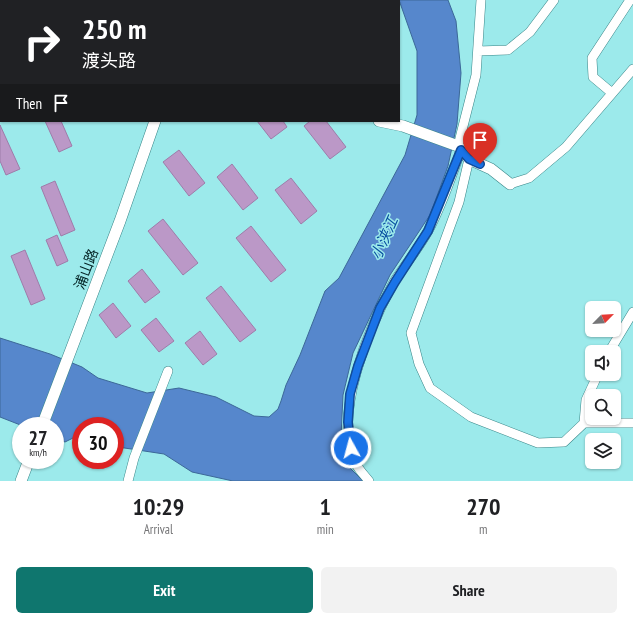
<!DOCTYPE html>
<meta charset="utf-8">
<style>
body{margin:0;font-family:"PT Sans Narrow","Noto Sans SC",sans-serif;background:#f2f2f2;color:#202124;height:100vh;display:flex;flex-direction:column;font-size:15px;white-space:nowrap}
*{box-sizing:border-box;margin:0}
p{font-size:13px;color:#757577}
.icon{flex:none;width:22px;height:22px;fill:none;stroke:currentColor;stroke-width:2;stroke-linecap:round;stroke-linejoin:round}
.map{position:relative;height:481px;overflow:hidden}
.side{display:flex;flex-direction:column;background:#fff;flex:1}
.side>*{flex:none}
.top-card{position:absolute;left:0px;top:0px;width:400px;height:122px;box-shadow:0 1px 3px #0004;background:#202124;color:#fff;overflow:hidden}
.needle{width:26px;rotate:66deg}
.tools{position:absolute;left:585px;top:301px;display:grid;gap:8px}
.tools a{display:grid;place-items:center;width:36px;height:36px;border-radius:6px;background:#fff;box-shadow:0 1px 3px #0004;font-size:20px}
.speed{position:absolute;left:12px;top:417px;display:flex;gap:8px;font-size:20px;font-weight:700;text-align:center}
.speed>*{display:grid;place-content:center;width:52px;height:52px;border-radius:50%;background:#fff;box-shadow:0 1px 3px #0004;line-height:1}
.speed small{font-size:10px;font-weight:400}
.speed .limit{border:6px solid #d22;background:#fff;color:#111}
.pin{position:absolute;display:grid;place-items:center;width:34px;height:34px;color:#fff;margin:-41px -17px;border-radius:50% 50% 50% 0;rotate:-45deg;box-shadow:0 0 4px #0007}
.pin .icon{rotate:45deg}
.me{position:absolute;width:44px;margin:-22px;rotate:353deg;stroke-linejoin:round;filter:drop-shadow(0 0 3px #0008)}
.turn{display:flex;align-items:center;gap:14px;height:84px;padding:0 16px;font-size:18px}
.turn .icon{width:52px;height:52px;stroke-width:2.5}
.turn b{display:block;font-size:28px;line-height:34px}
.then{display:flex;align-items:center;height:38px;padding:0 16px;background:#0003;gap:8px;font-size:15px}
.eta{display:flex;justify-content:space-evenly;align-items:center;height:68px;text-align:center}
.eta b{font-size:24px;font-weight:600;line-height:28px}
.button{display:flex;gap:8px;margin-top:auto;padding:8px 16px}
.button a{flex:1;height:46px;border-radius:6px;background:#0f766e;color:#fff;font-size:16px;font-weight:600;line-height:46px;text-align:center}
.button a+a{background:#f2f2f2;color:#202124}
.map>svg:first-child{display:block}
.water{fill:#5687cc;stroke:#3c6898}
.building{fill:#bb98c7;stroke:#9e7ca9}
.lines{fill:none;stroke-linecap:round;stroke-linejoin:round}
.minor-casing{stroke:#388688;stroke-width:10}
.tertiary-casing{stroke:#388688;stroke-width:12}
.minor{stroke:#fff;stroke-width:9}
.tertiary{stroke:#fff;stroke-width:11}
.route-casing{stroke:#114b97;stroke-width:10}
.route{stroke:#1a73e8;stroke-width:7}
.labels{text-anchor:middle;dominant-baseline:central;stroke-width:3;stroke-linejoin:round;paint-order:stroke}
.street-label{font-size:14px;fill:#001f20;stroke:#9ceaeb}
.water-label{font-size:15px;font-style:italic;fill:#064c9f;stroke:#9ceaeb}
</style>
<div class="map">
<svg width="633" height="481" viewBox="0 0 633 481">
<rect width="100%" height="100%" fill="#9ceaeb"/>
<path class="water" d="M399 0H448L456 21 461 73 457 124 448 166 430 215 390 275 353 353 343 395 341 436 349 467 363 481H233L192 472 164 454 118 447 115 444V426H81V434L65 442 55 438V426H23L0 417V338L50 354 82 367 98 378 147 393 179 388 216 397 254 416 269 417 278 409 281 401 286 385 300 355 325 291 339 278 405 155 417 115V51Z"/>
<path class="building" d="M45 121H61L72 146 59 152Z
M257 121H283L287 127 271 139Z
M310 121H326L346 147 330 159 304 126Z
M0 125 20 169 6 175 0 161Z
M179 150 205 183 189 196 163 162Z
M232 164 258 198 243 210 217 177Z
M291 178 317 211 301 224 275 190Z
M55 181 75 230 61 236 41 187Z
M163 219 198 263 183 275 148 231Z
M251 226 286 270 271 282 236 238Z
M57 235 68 261 57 266 46 240Z
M25 250 45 299 31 305 11 256Z
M142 269 160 292 145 303 128 281Z
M221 286 256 330 240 342 206 298Z
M113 303 131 326 116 338 99 315Z
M156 318 174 341 159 352 141 330Z
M200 331 217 354 203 365 185 343Z"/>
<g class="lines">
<defs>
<path id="minor" d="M478 51 508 50 530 32 554 0
M612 93 593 77 592 58 630 0
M458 146 476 75 481 0
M469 159 459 202 411 333 419 364 430 388 471 417 538 443 564 442 584 423 586 400 598 374
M510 184 529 178 566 147 633 69
M609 352 633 312
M584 423H633
M128 481 134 458 168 371
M369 481C365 476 359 470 356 464 331 417 370 325 394 282 405 265 418 249 428 231 442 206 451 177 461 150"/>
<path id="tertiary" d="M15 0 19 1
M170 0V1
M379 121 403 126 458 146 469 159 491 169 510 184
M42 426 120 221 155 121
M21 481 29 460"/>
</defs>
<use href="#minor" class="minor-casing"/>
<use href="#tertiary" class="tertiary-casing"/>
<use href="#minor" class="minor"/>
<use href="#tertiary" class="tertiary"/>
</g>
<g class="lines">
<defs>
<path id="route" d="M351 448 348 422 350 394 358 366 380 308 395 282 428 231 461 150 469 159 480 164"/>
</defs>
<use href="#route" class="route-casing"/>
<use href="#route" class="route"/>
</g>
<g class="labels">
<g class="street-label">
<text transform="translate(86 269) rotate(-69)">浦山路</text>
</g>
<g class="water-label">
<text transform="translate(384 238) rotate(-66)">小浃江</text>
</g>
</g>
</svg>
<div class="tools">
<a><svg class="needle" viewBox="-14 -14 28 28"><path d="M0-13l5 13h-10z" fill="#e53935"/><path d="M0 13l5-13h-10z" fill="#757577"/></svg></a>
<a><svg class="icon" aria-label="sound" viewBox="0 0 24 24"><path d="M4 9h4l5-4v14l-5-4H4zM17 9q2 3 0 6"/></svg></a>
<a><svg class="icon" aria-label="search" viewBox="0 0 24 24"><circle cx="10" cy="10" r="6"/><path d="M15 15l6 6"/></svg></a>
<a><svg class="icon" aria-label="layers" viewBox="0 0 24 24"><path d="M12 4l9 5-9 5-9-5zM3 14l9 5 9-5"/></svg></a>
</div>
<div class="speed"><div>27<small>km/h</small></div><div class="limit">30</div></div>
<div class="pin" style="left:480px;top:164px;background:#d93025"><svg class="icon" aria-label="arrive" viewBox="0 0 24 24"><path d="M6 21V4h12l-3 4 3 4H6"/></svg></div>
<svg class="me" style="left:351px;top:448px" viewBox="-20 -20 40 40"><circle r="17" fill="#1a73e8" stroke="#fff" stroke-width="3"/><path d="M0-11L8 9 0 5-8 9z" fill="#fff"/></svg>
<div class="top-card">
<div class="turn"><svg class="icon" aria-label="right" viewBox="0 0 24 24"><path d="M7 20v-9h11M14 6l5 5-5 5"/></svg><div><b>250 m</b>渡头路</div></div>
<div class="then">Then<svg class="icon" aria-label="arrive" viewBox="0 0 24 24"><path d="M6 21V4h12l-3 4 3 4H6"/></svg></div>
</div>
</div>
<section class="side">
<div class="eta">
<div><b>10:29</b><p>Arrival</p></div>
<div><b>1</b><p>min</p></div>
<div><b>270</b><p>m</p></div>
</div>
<div class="button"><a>Exit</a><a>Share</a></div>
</section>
